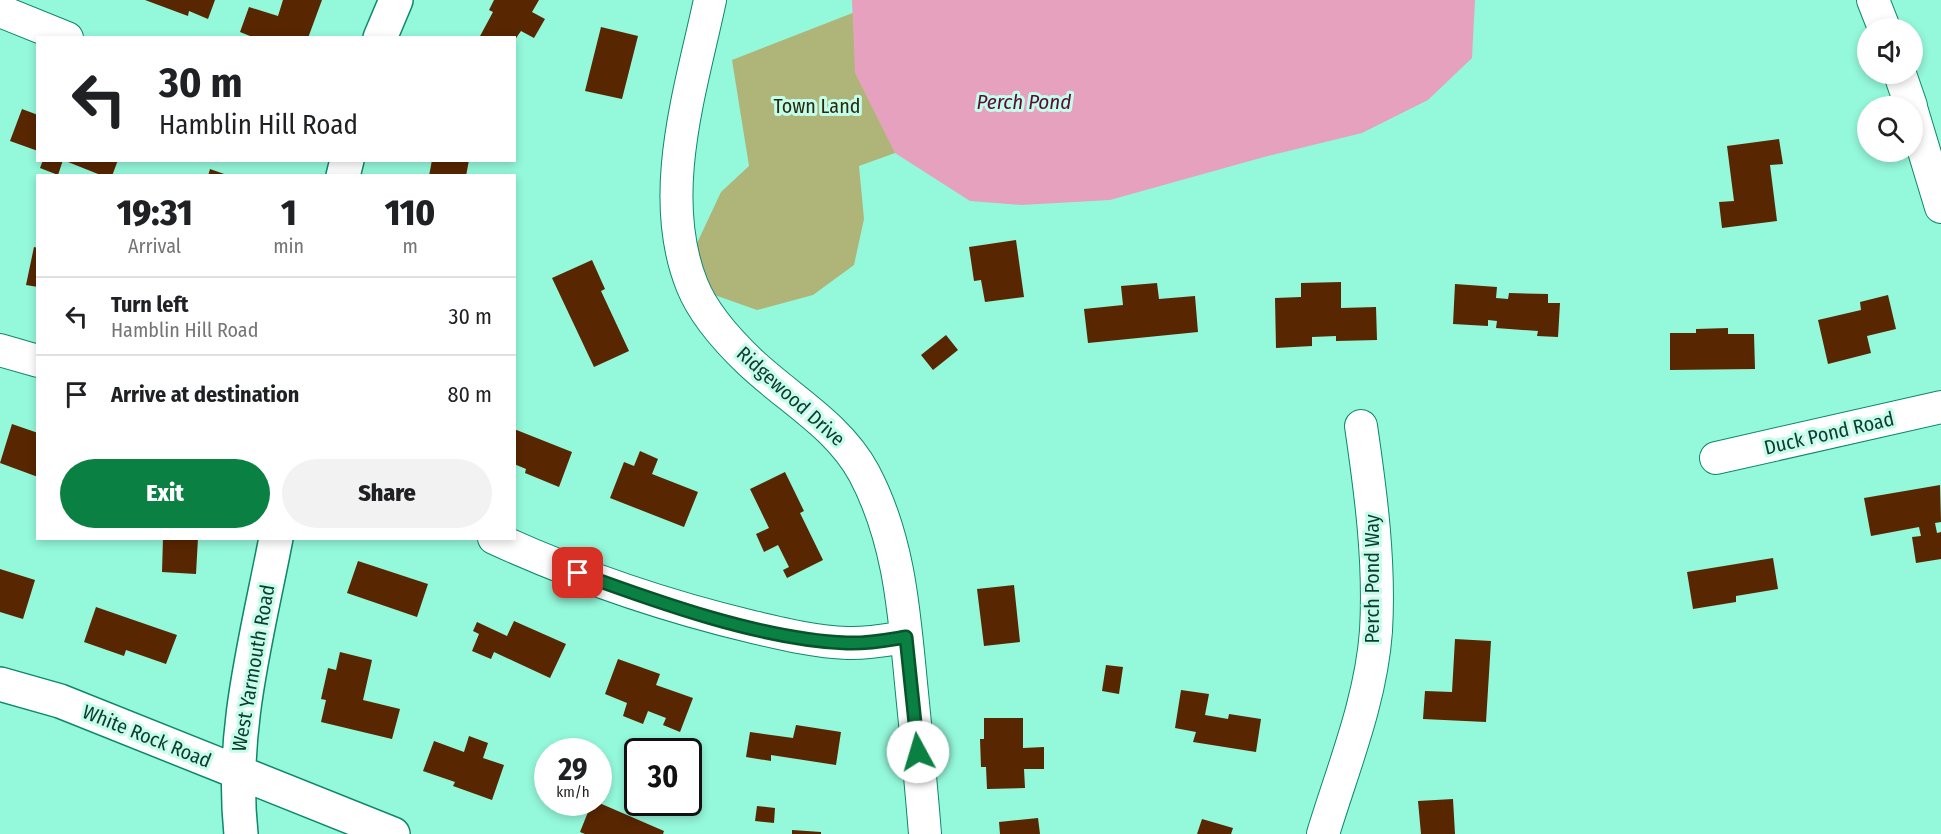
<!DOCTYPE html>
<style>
body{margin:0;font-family:"Fira Sans Condensed",sans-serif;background:#f2f2f2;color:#202124;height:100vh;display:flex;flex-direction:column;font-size:22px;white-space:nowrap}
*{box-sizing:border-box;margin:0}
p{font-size:20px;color:#757577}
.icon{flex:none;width:33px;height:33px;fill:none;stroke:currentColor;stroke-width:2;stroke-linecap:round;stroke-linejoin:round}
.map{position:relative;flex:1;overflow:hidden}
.panel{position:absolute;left:36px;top:174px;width:480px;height:366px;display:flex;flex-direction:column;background:#fff;border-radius:0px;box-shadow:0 3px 9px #0003}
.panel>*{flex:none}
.top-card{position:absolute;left:36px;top:36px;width:480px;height:126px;border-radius:0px;box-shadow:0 3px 9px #0003;background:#fff;color:#202124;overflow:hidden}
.fabs{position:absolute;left:1857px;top:18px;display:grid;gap:12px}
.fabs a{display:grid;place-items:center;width:66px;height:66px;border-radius:50%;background:#fff;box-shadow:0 3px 9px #0003;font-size:30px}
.speed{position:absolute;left:534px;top:738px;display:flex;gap:12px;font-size:30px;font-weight:700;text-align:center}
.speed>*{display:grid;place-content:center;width:78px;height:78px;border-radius:50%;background:#fff;box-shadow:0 3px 9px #0003;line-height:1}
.speed small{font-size:15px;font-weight:400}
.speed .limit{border:3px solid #111;border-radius:9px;background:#fff;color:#111}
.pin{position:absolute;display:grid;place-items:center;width:51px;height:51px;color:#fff;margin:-26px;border-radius:12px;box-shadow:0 3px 9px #0006}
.me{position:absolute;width:66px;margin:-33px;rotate:354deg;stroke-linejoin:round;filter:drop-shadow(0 0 4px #0008)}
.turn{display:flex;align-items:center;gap:21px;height:126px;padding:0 24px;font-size:27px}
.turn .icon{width:78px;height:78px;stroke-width:2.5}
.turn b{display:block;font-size:42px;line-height:51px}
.eta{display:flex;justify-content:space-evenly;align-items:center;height:102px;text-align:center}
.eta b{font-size:36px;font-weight:800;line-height:42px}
.button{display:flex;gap:12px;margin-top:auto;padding:12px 24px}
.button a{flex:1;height:69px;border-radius:36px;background:#0b8043;color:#fff;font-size:24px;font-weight:800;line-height:69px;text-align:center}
.button a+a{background:#f2f2f2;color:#202124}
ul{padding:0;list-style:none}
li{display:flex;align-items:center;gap:18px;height:78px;padding:0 24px;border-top:2px solid #e0e0e0}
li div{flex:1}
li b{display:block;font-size:22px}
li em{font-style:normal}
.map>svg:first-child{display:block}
.green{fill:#afb478}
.water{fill:#e6a1be}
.building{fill:#582600}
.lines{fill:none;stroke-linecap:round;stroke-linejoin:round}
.street-casing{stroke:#0e876d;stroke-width:34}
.secondary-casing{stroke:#0e876d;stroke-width:36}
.street{stroke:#fff;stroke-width:32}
.secondary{stroke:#fff;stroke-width:33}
.route-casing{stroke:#07532c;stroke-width:15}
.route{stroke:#0b8043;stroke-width:10}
.labels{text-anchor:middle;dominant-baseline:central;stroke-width:6;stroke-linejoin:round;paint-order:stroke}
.park-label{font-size:20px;fill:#2a2c0e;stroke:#c4fdea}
.street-label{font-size:20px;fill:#0e3b2f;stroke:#c4fdea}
.water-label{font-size:21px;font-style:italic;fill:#5b0b38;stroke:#c4fdea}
</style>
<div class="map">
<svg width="1941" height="834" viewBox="0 0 1941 834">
<rect width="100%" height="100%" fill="#94f8da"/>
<path class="green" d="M886 0 895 153 859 166 864 219 854 265 813 295 757 310 709 293 690 258 721 192 749 166 732 60Z"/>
<path class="water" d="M852 0H1475L1472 58 1428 100 1362 133 1264 157 1110 200 1021 205 970 201 895 153 855 73Z"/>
<path class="building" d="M145 0H215L208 19 189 11 188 16Z
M283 0H322L308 38H255L240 32 249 7 278 16Z
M494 0H539L532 12 545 19 534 38 521 31 514 41V38H479L493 12 489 10Z
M601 27 638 36 622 99 585 91Z
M22 109 38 115V151L10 141Z
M1779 139 1783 164 1770 165 1777 221 1722 228 1719 202 1734 201 1727 146Z
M43 160H63L58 175 40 168Z
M63 160H118L112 176H103Z
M432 160H469L466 176H429Z
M210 169 227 175V176H208Z
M1016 240 1024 297 985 302 981 280 974 281 969 247Z
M34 247 38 248V287L26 285Z
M592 260 605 289 601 291 629 351 594 367 552 278Z
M1341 282V308L1376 307 1377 340 1336 341V336L1312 337V346L1276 348 1275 298 1301 297V283Z
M1157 283 1159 299 1195 296 1198 332 1088 343 1084 309 1123 305 1121 286Z
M1455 284 1497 287 1496 298 1508 299 1509 293 1548 294V303H1560L1558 337 1537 336 1538 331 1496 328 1497 321 1488 320V326L1453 324Z
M1888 295 1896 329 1867 336 1871 353 1828 364 1818 320 1861 310 1860 302Z
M1728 328V334H1754L1755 369 1670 370V333H1696V329Z
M946 335 958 350 933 370 921 355Z
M12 424 38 433V477L0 463Z
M514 429 572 452 559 487 525 473 526 469 514 464Z
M640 451 658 459 652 474 698 492 684 527 610 498 624 462 634 466Z
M785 472 804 511 800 513 823 560 787 578 783 570 789 567 778 545 764 552 756 534 769 528 750 489Z
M1940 485 1941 522 1935 523 1937 533 1941 532V559L1916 563 1912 537 1921 536 1919 527 1871 536 1864 498Z
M163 538H198L196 574 162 572Z
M1773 558 1778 589 1736 596V602L1693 609 1687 572Z
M358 561 428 584 417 617 347 593Z
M0 569 35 580 23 619 0 612Z
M1014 585 1020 642 984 646 977 589Z
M96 607 177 635 166 664 126 650 124 656 84 642Z
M514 621 566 644 550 678 494 652 491 659 472 651 479 634 473 631 477 622 507 636Z
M1455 639 1491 641 1486 722 1423 719 1425 691 1452 692Z
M340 652 372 660 363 700 400 709 392 739 321 722 326 700 321 699 328 668 336 670Z
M618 659 660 674 656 685 693 698 680 732 663 725 666 718 648 711 643 724 623 716 627 703 605 694Z
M1106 665 1123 667 1119 694 1102 691Z
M1181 690 1209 694 1205 715 1228 719 1229 714 1261 719 1256 752 1193 742 1196 732 1175 728Z
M984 718H1023V748L1044 747V769H1024L1025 788 987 789 986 767H981L980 739H984Z
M796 725 841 732 836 765 771 755V761L746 757 750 732 793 738Z
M469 736 488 743 483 758 504 765 492 800 453 786 455 782 423 771 434 741 464 752Z
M1453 799 1455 834H1421L1418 801Z
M592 802H597L664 831 663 834H585L580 832Z
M757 806 775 808 774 823 755 821Z
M1038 818 1040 834H1000L999 822Z
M1202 819 1233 828 1231 834H1197Z
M792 830 821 832V834H792Z"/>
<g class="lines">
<defs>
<path id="street" d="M710 0C691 90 656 195 692 285 703 313 728 341 750 362 789 399 838 425 864 473 899 539 904 610 911 683 916 733 921 783 925 834
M1873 0 1884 28
M0 11 67 38
M1900 74 1911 106
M1912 111 1941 207
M0 350 38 361
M1716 458 1941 407
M494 538C577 576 665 606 753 627 783 634 816 642 847 643 867 644 887 640 906 637
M1323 834C1343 768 1371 701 1376 631 1380 563 1371 494 1361 426"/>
<path id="secondary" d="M380 38 396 0
M343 176 347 160
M0 684 60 701 393 834
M241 834C230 733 257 637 276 538"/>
</defs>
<use href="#street" class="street-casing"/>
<use href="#secondary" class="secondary-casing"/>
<use href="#street" class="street"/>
<use href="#secondary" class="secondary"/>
</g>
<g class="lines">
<defs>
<path id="route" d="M578 573C657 602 763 640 847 643 867 644 887 640 906 637L918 752"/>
</defs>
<use href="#route" class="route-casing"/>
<use href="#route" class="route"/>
</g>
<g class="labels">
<g class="park-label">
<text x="817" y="106">Town Land</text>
</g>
<g class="street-label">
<text transform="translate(791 396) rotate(42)">Ridgewood Drive</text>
<text transform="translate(1829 433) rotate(-13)">Duck Pond Road</text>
<text transform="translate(1372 579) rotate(-90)">Perch Pond Way</text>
<text transform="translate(253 668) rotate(-80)">West Yarmouth Road</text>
<text transform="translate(147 736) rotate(22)">White Rock Road</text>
</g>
<g class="water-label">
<text x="1024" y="102">Perch Pond</text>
</g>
</g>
</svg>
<div class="fabs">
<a><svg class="icon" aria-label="sound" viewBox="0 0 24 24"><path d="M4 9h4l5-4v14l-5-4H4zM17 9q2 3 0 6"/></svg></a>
<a><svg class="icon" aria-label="search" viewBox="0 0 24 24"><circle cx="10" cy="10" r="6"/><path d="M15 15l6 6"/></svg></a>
</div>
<div class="speed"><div>29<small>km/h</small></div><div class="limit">30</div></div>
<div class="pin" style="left:578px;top:573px;background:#d93025"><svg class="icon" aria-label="arrive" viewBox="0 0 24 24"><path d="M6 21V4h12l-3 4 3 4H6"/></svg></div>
<svg class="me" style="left:918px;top:752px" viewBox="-20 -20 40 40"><circle r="19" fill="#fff"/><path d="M0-13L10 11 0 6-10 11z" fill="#0b8043"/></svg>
<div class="top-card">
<div class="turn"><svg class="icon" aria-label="left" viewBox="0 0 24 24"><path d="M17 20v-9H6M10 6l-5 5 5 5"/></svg><div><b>30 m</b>Hamblin Hill Road</div></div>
</div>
<section class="panel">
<div class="eta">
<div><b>19:31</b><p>Arrival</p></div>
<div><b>1</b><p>min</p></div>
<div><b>110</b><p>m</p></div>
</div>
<ul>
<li><svg class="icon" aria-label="left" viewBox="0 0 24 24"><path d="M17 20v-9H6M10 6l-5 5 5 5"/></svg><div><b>Turn left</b><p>Hamblin Hill Road</p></div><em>30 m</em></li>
<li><svg class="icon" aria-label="arrive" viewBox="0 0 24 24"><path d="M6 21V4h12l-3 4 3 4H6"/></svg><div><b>Arrive at destination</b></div><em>80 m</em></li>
</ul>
<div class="button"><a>Exit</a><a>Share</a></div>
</section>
</div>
